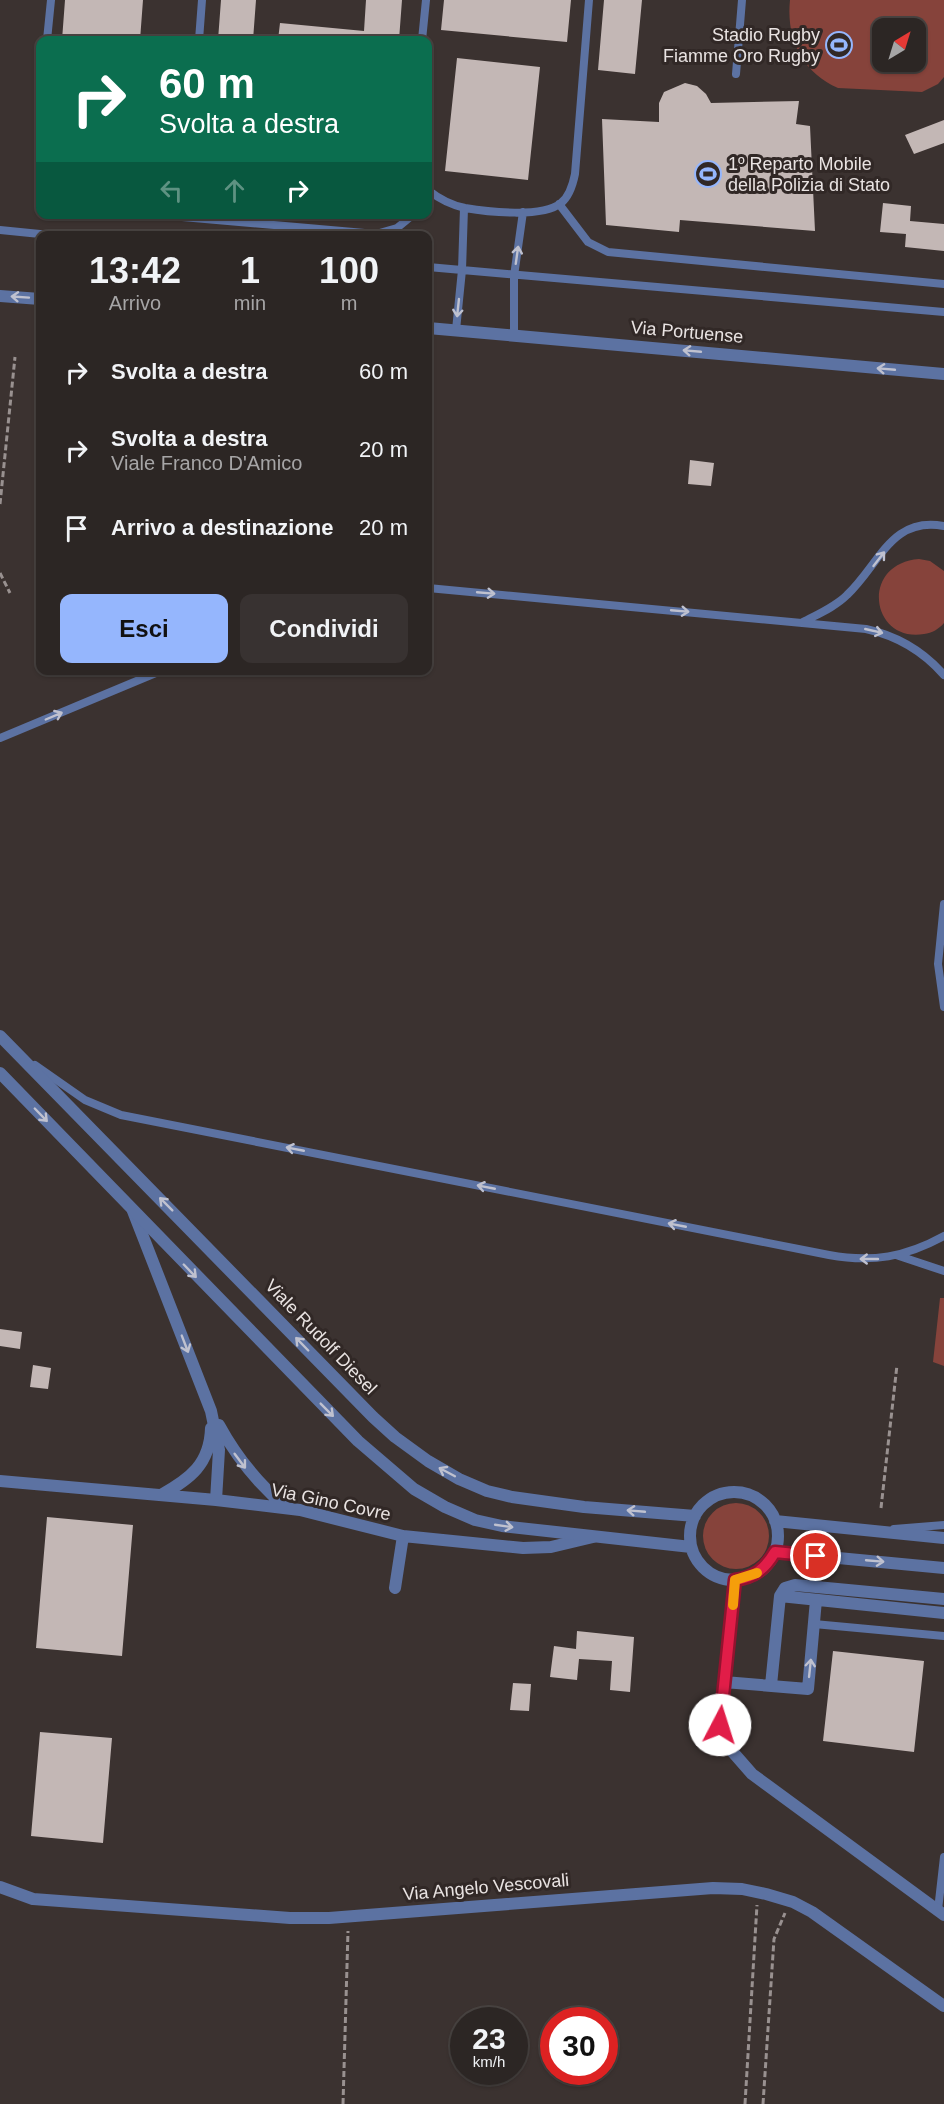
<!DOCTYPE html>
<html lang="it">
<meta charset="utf-8">
<style>
body{margin:0;font-family:Helvetica,sans-serif;background:#383231;color:#f1f3f6;height:100vh;display:flex;flex-direction:column;font-size:22px;white-space:nowrap}
*{box-sizing:border-box;margin:0}
p{font-size:20px;color:#a6a5a6}
.icon{flex:none;width:33px;height:33px;fill:none;stroke:currentColor;stroke-width:2;stroke-linecap:round;stroke-linejoin:round}
.map{position:relative;flex:1;overflow:hidden}
.drawer{position:absolute;left:36px;top:231px;width:396px;height:444px;display:flex;flex-direction:column;background:#2c2624;border-radius:12px;box-shadow:0 2px 4px #0004,0 0 0 2px #484341}
.drawer>*{flex:none}
.hud{position:absolute;left:36px;top:36px;width:396px;height:183px;border-radius:12px;box-shadow:0 2px 4px #0004,0 0 0 2px #484341;background:#0b6e4f;color:#fff;overflow:hidden}
.needle{width:39px;rotate:38deg}
.fabs{position:absolute;left:872px;top:18px;display:grid;gap:12px}
.fabs a{display:grid;place-items:center;width:54px;height:54px;border-radius:12px;background:#2c2624;box-shadow:0 2px 4px #0004,0 0 0 2px #484341;font-size:30px}
.speed{position:absolute;left:450px;top:2007px;display:flex;gap:12px;font-size:30px;font-weight:700;text-align:center}
.speed>*{display:grid;place-content:center;width:78px;height:78px;border-radius:50%;background:#2c2624;box-shadow:0 2px 4px #0004,0 0 0 2px #484341;line-height:1}
.speed small{font-size:15px;font-weight:400}
.speed .limit{border:9px solid #d22;background:#fff;color:#111}
.pin{position:absolute;display:grid;place-items:center;width:51px;height:51px;color:#fff;margin:-26px;border:3px solid #fff;border-radius:50%;box-shadow:0 2px 6px #0007}
.me{position:absolute;width:66px;margin:-33px;rotate:5deg;stroke-linejoin:round;filter:drop-shadow(0 0 4px #0008)}
.turn{display:flex;align-items:center;gap:21px;height:126px;padding:0 24px;font-size:27px}
.turn .icon{width:78px;height:78px;stroke-width:2.5}
.turn b{display:block;font-size:42px;line-height:51px}
.lanes{display:flex;align-items:center;height:57px;padding:0 24px;background:#0003;justify-content:center;gap:30px;direction:ltr}
.lanes .off{opacity:.35}
.eta{display:flex;justify-content:space-evenly;align-items:center;height:102px;text-align:center}
.eta b{font-size:36px;font-weight:600;line-height:42px}
.button{display:flex;gap:12px;margin-top:auto;padding:12px 24px}
.button a{flex:1;height:69px;border-radius:12px;background:#95b6fd;color:#111;font-size:24px;font-weight:600;line-height:69px;text-align:center}
.button a+a{background:#383231;color:#f1f3f6}
ul{padding:0;list-style:none}
li{display:flex;align-items:center;gap:18px;height:78px;padding:0 24px}
li div{flex:1}
li b{display:block;font-size:22px}
li em{font-style:normal}
.map>svg:first-child{display:block}
.green{fill:#86433b;fill-rule:evenodd}
.building{fill:#c3b7b5}
.lines{fill:none;stroke-linecap:round;stroke-linejoin:round}
.path{stroke:#999190;stroke-width:3;stroke-dasharray:6 3;stroke-linecap:butt}
.service{stroke:#5c72a2;stroke-width:8}
.minor{stroke:#5c72a2;stroke-width:12}
.tertiary{stroke:#5c72a2;stroke-width:12}
.oneway{stroke:#bfc1cf}
.route-casing{stroke:#92132f;stroke-width:15}
.route{stroke:#e11d48;stroke-width:10}
.slow{stroke:#f59e0b;stroke-width:10}
.labels{text-anchor:middle;dominant-baseline:central;stroke-width:6;stroke-linejoin:round;paint-order:stroke}
.poi-label{font-size:18px;fill:#e9e3e2;stroke:#312826;text-anchor:end}
.street-label{font-size:18px;fill:#e9e3e2;stroke:#312826}
</style>
<div class="map">
<svg width="944" height="2104" viewBox="0 0 944 2104">
<rect width="100%" height="100%" fill="#3b3230"/>
<path class="green" d="M790 0H944V77L938 84 922 92 838 88C802 72 786 39 790 0ZM882 28H915V62H882Z
M919 559 930 561 944 571V623C939 629 932 633 924 634 871 643 859 564 919 559Z
M940 1298H944V1366L933 1362Z
M703 1536a33 33 0 1 1 66 0a33 33 0 1 1-66 0Z"/>
<path class="building" d="M65 0H143L140 40H62Z
M221 0H256L253 40H218Z
M366 0H402L399 40H278L280 23 364 31Z
M444 0H571L567 42 441 30Z
M604 0H642L635 74 598 70Z
M457 58 540 67 528 180 445 171Z
M685 83 697 86 706 94 711 103 799 101 796 124 810 126 815 231 680 220 679 232 606 225 602 119 659 122V103L664 92Z
M944 120V143L914 154 905 135Z
M883 203 911 206 910 221 944 224V251L905 247 906 234 880 232Z
M690 460 714 463 711 486 688 484Z
M0 1329 22 1332 20 1349 0 1346Z
M33 1365 51 1368 48 1389 30 1387Z
M47 1517 133 1525 122 1656 36 1648Z
M577 1631 634 1637 630 1692 610 1690 612 1661 579 1659 577 1680 550 1677 554 1646 576 1649Z
M833 1651 924 1661 914 1752 823 1741Z
M513 1683 531 1684 529 1711 510 1710Z
M40 1732 112 1738 103 1843 31 1836Z"/>
<g class="lines">
<path class="path" d="M0 504 15 357
M0 573 10 593
M881 1508 897 1365
M343 2104 348 1931
M745 2104 757 1905
M763 2104 774 1939 785 1913"/>
<path class="service" d="M47 40 51 0
M199 40 202 0
M422 40 426 0
M736 74 742 0
M40 124 38 149H40
M428 190C438 198 451 205 465 208 488 212 543 218 561 203 570 196 573 184 575 174L589 0
M559 204 588 242 608 252 944 284
M148 214 376 234 397 228 414 214
M0 230 60 236
M428 267 944 312
M456 330 462 270 464 208
M514 335V276L523 212
M428 588 866 629C898 636 923 651 944 675
M803 622C818 614 835 607 847 595 880 564 891 516 944 526
M0 738 163 670
M944 904 938 964 944 1007
M35 1065 85 1100 121 1115 829 1255C872 1263 906 1257 944 1236
M899 1256 944 1271
M894 1529 944 1525
M814 1624 944 1636
M938 1910 944 1857"/>
<path class="minor" d="M133 1211 211 1411 219 1450 216 1500
M219 1425C237 1458 258 1484 287 1508
M0 1481 216 1500 300 1510 403 1536 523 1548 551 1547 593 1537
M161 1495C190 1479 210 1464 211 1428
M735 1580 720 1725 731 1750 752 1774 944 1915
M395 1588 403 1536
M780 1596 944 1613
M724 1682 808 1689 816 1600
M771 1685 780 1596 785 1588 795 1585 944 1599
M0 1887 33 1899 290 1918H329L713 1888 742 1889 766 1894 793 1902 812 1912 944 2006"/>
<path class="tertiary" d="M0 296 40 299
M428 328 944 374
M0 1036 373 1417 395 1437 428 1461 459 1479 487 1491 512 1497 584 1507 695 1516
M0 1073 358 1441 414 1489 445 1507 475 1520 502 1526 691 1547
M690 1536a44 44 0 1 1 88 0a44 44 0 1 1-88 0Z
M775 1521 944 1538
M775 1552 944 1568"/>
</g>
<defs><path id="oneway-shaft" d="M-6 0H5M1.5-3L5.5 0L1.5 3" fill="none" stroke-width="1.6" stroke-linecap="round" stroke-linejoin="round" transform="scale(1.5)"/></defs>
<g class="oneway">
<use href="#oneway-shaft" transform="translate(517 255) rotate(-82)"/>
<use href="#oneway-shaft" transform="translate(20 297) rotate(-176)"/>
<use href="#oneway-shaft" transform="translate(458 308) rotate(96)"/>
<use href="#oneway-shaft" transform="translate(692 351) rotate(-175)"/>
<use href="#oneway-shaft" transform="translate(886 369) rotate(-175)"/>
<use href="#oneway-shaft" transform="translate(879 559) rotate(-52)"/>
<use href="#oneway-shaft" transform="translate(486 593) rotate(5)"/>
<use href="#oneway-shaft" transform="translate(680 611) rotate(5)"/>
<use href="#oneway-shaft" transform="translate(874 631) rotate(13)"/>
<use href="#oneway-shaft" transform="translate(54 716) rotate(-23)"/>
<use href="#oneway-shaft" transform="translate(41 1115) rotate(46)"/>
<use href="#oneway-shaft" transform="translate(295 1149) rotate(-169)"/>
<use href="#oneway-shaft" transform="translate(486 1187) rotate(-169)"/>
<use href="#oneway-shaft" transform="translate(166 1204) rotate(-135)"/>
<use href="#oneway-shaft" transform="translate(677 1225) rotate(-169)"/>
<use href="#oneway-shaft" transform="translate(869 1259) rotate(180)"/>
<use href="#oneway-shaft" transform="translate(190 1271) rotate(46)"/>
<use href="#oneway-shaft" transform="translate(185 1344) rotate(69)"/>
<use href="#oneway-shaft" transform="translate(302 1344) rotate(-134)"/>
<use href="#oneway-shaft" transform="translate(327 1410) rotate(45)"/>
<use href="#oneway-shaft" transform="translate(240 1461) rotate(53)"/>
<use href="#oneway-shaft" transform="translate(447 1472) rotate(-152)"/>
<use href="#oneway-shaft" transform="translate(636 1511) rotate(-175)"/>
<use href="#oneway-shaft" transform="translate(504 1526) rotate(8)"/>
<use href="#oneway-shaft" transform="translate(875 1561) rotate(5)"/>
<use href="#oneway-shaft" transform="translate(810 1668) rotate(-84)"/>
</g>
<g class="lines">
<defs>
<path id="route" d="M720 1725 735 1580C755 1577 765 1569 775 1552L816 1556"/>
</defs>
<use href="#route" class="route-casing"/>
<use href="#route" class="route"/>
<path class="slow" d="M733 1605 735 1580 757 1573"/>
</g>
<defs>
<symbol id="stadium-ring" viewBox="-11 -11 22 22"><circle r="9.5" fill="#312826" stroke="#95b6fd" stroke-width="1.5"/><path d="M0-5a6.5 5 0 1 0 0 10a6.5 5 0 1 0 0-10ZM-3.5-1.8h7v3.6h-7Z" fill="#95b6fd"/></symbol>
</defs>
<g fill-rule="evenodd">
<use href="#stadium-ring" x="824" y="30" width="30" height="30"/>
<use href="#stadium-ring" x="693" y="159" width="30" height="30"/>
</g>
<g class="labels">
<g class="poi-label">
<text x="820" y="35">Stadio Rugby<tspan x="820" dy="21">Fiamme Oro Rugby</tspan></text>
<text x="728" y="164" text-anchor="start">1º Reparto Mobile<tspan x="728" dy="21">della Polizia di Stato</tspan></text>
</g>
<g class="street-label">
<text transform="translate(687 332) rotate(5)">Via Portuense</text>
<text transform="translate(321 1337) rotate(46)">Viale Rudolf Diesel</text>
<text transform="translate(331 1502) rotate(12)">Via Gino Covre</text>
<text transform="translate(486 1887) rotate(-5)">Via Angelo Vescovali</text>
</g>
</g>
</svg>
<div class="fabs">
<a><svg class="needle" viewBox="-14 -14 28 28"><path d="M0-13l5 13h-10z" fill="#e53935"/><path d="M0 13l5-13h-10z" fill="#a6a5a6"/></svg></a>
</div>
<div class="speed"><div>23<small>km/h</small></div><div class="limit">30</div></div>
<div class="pin" style="left:816px;top:1556px;background:#d93025"><svg class="icon" aria-label="arrive" viewBox="0 0 24 24"><path d="M6 21V4h12l-3 4 3 4H6"/></svg></div>
<svg class="me" style="left:720px;top:1725px" viewBox="-20 -20 40 40"><circle r="19" fill="#fff"/><path d="M0-13L10 11 0 6-10 11z" fill="#e11d48"/></svg>
<div class="hud">
<div class="turn"><svg class="icon" aria-label="right" viewBox="0 0 24 24"><path d="M7 20v-9h11M14 6l5 5-5 5"/></svg><div><b>60 m</b>Svolta a destra</div></div>
<div class="lanes"><svg class="icon off" aria-label="left" viewBox="0 0 24 24"><path d="M17 20v-9H6M10 6l-5 5 5 5"/></svg><svg class="icon off" aria-label="ahead" viewBox="0 0 24 24"><path d="M12 20V5M6 11l6-6 6 6"/></svg><svg class="icon" aria-label="right" viewBox="0 0 24 24"><path d="M7 20v-9h11M14 6l5 5-5 5"/></svg></div>
</div>
<section class="drawer">
<div class="eta">
<div><b>13:42</b><p>Arrivo</p></div>
<div><b>1</b><p>min</p></div>
<div><b>100</b><p>m</p></div>
</div>
<ul>
<li><svg class="icon" aria-label="right" viewBox="0 0 24 24"><path d="M7 20v-9h11M14 6l5 5-5 5"/></svg><div><b>Svolta a destra</b></div><em>60 m</em></li>
<li><svg class="icon" aria-label="right" viewBox="0 0 24 24"><path d="M7 20v-9h11M14 6l5 5-5 5"/></svg><div><b>Svolta a destra</b><p>Viale Franco D'Amico</p></div><em>20 m</em></li>
<li><svg class="icon" aria-label="arrive" viewBox="0 0 24 24"><path d="M6 21V4h12l-3 4 3 4H6"/></svg><div><b>Arrivo a destinazione</b></div><em>20 m</em></li>
</ul>
<div class="button"><a>Esci</a><a>Condividi</a></div>
</section>
</div>
